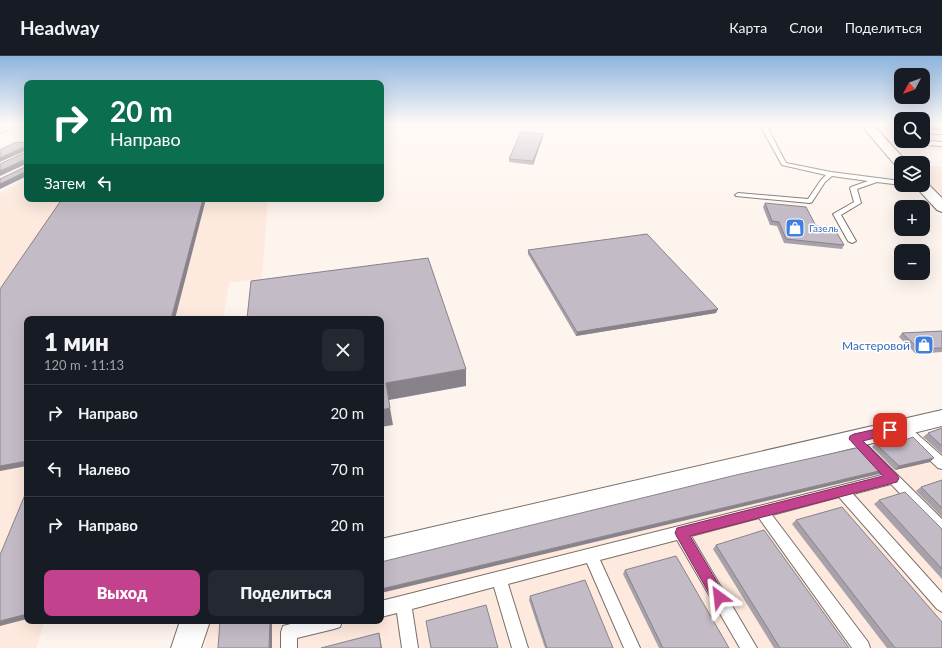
<!DOCTYPE html>
<html lang="ru">
<meta charset="utf-8">
<style>
body{margin:0;font-family:Lato,sans-serif;background:#242831;color:#f1f3f6;height:100vh;display:flex;flex-direction:column;font-size:15px;white-space:nowrap}
*{box-sizing:border-box;margin:0}
p{font-size:13px;color:#9ea1a6}
.icon{flex:none;width:22px;height:22px;fill:none;stroke:currentColor;stroke-width:2;stroke-linecap:round;stroke-linejoin:round}
.map{position:relative;flex:1;overflow:hidden}
.side{position:absolute;left:24px;top:260px;width:360px;height:308px;display:flex;flex-direction:column;background:#171b24;border-radius:8px;box-shadow:0 4px 16px #0002}
.side>*{flex:none}
.top-card{position:absolute;left:24px;top:24px;width:360px;height:122px;border-radius:8px;box-shadow:0 4px 16px #0002;background:#0b6e4f;color:#fff;overflow:hidden}
.needle{width:26px;rotate:229deg}
.fabs{position:absolute;left:894px;top:12px;display:grid;gap:8px}
.fabs a{display:grid;place-items:center;width:36px;height:36px;border-radius:8px;background:#171b24;box-shadow:0 4px 16px #0002;font-size:20px}
.pin{position:absolute;display:grid;place-items:center;width:34px;height:34px;color:#fff;margin:-17px;border-radius:8px;box-shadow:0 2px 6px #0006}
.me{position:absolute;width:44px;margin:-22px;rotate:330deg;stroke-linejoin:round;filter:drop-shadow(0 0 3px #0008)}
.turn{display:flex;align-items:center;gap:14px;height:84px;padding:0 20px;font-size:18px}
.turn .icon{width:52px;height:52px;stroke-width:2.5}
.turn b{display:block;font-size:28px;line-height:34px}
.then{display:flex;align-items:center;height:38px;padding:0 20px;background:#0003;gap:8px;font-size:15px}
.round{display:grid;place-items:center;flex:none;width:42px;height:42px;border-radius:8px;background:#242831}
.overview{display:flex;align-items:center;justify-content:space-between;height:68px;padding:0 20px}
h1{font-size:24px;font-weight:800;line-height:30px}
.cta{display:flex;gap:8px;margin-top:auto;padding:8px 20px}
.cta a{flex:1;height:46px;border-radius:8px;background:#c3428d;color:#fff;font-size:16px;font-weight:800;line-height:46px;text-align:center}
.cta a+a{background:#242831;color:#f1f3f6}
ul{padding:0;list-style:none}
li{display:flex;align-items:center;gap:12px;height:56px;padding:0 20px;border-top:1px solid #363941}
li div{flex:1}
li b{display:block;font-size:15px}
li em{font-style:normal}
header{display:flex;align-items:center;gap:24px;box-sizing:border-box;height:56px;padding:0 20px;background:#171b24;border-bottom:1px solid #363941}
header strong{font-size:19px}
nav{display:flex;gap:22px;margin-inline-start:auto;font-size:14px}
.map>svg:first-child{display:block}
.built{fill:#fde9dd}
.lines{fill:none;stroke-linecap:round;stroke-linejoin:round}
.service-casing{stroke:#7a6f68;stroke-width:2}
.minor-casing{stroke:#7a6f68;stroke-width:2}
.secondary-casing{stroke:#7a6f68;stroke-width:2}
.path{stroke:#bab2ad;stroke-width:1.5;stroke-dasharray:2 1;stroke-linecap:butt}
.service{fill:#fff;fill-rule:evenodd}
.minor{fill:#fff;fill-rule:evenodd}
.secondary{fill:#fff;fill-rule:evenodd}
.wall{fill:#a8a1aa}
.shaded-wall{fill:#88838b}
.building{fill:#c3bbc6;stroke:#88838b}
.route{fill:#c3428d;stroke:#7f2b5c}
.labels{text-anchor:middle;dominant-baseline:central;stroke-width:3;stroke-linejoin:round;paint-order:stroke}
.far-shop-label{font-size:10px;fill:#366cbe;stroke:#fff;text-anchor:start}
.shop-label{font-size:12px;fill:#366cbe;stroke:#fff;text-anchor:end}
</style>
<header>
<strong>Headway</strong>
<nav><a>Карта</a><a>Слои</a><a>Поделиться</a></nav>
</header>
<div class="map">
<svg width="942" height="592" viewBox="0 0 942 592">
<rect width="100%" height="100%" fill="#fef4ee"/>
<path class="built" d="M923 69H942V94L916 92 908 85H923Z
M923 109 942 111V139L923 122Z
M27 123V143H268L262 222 229 227 223 263H27V565H45L36 592H0V137Z
M942 386V592H205L208 565H381V512Z"/>
<g class="lines">
<defs>
<path id="service" d="M760 69H765L767 71 786 107 831 116 901 125V129L877 126 857 133 861 147 841 159 856 185 852 187 848 185 833 158 854 146 850 132 851 131 868 125 832 120 825 126 812 146 810 147 736 140 735 139 738 137 808 143 821 124 826 119 782 109Z
M923 73 942 74V78L923 77Z
M923 80 930 85 942 86V90L928 89 923 85Z
M902 366 906 368 942 400V413L938 412 898 374 896 371 898 368Z
M854 378 858 380 942 463V478L937 476 891 428 853 438 942 537V556L937 553 839 441 772 459 868 586 870 592H852L759 462 691 480 757 592H740L677 484 600 504 640 592H624L587 507 508 528 528 592H512L494 531 412 553 418 592H402L397 557 381 561V545L882 419 850 386 848 383 850 380Z
M302 565H342L340 571 334 573 297 582V592H281V576L283 570Z"/>
<path id="minor" d="M942 354V370L381 509V483Z
M180 565H210L201 592H171Z"/>
<path id="secondary" d="M861 69H873L908 107H901V111L896 110Z
M923 125 926 126 942 142V156L937 154 914 129H923Z"/>
</defs>
<use href="#service" class="service-casing"/>
<use href="#minor" class="minor-casing"/>
<use href="#secondary" class="secondary-casing"/>
<path class="path" d="M737 69 750 73
M0 77 27 70"/>
<use href="#service" class="service"/>
<use href="#minor" class="minor"/>
<use href="#secondary" class="secondary"/>
</g>
<path class="wall" d="M543 81 533 109 509 106V103Z
M765 147 816 170 844 189 842 193 784 187 777 170 770 169 763 151Z
M528 194 716 257 576 280 528 198Z
M942 275V296L916 298 899 281 902 277Z
M942 372V398L923 381 928 377Z
M875 387 930 406 895 414 872 391Z
M942 424V461L916 435 921 431Z
M879 444 942 473V523L874 448Z
M796 464 942 592H887L792 468Z
M716 489 849 592H774L713 493Z
M625 514 729 592H659L623 518Z
M530 540 613 592H545L529 544Z"/>
<path class="shaded-wall" d="M543 78V81L533 109V105Z
M26 90 27 94 0 106V102Z
M24 104 26 108 0 120V115Z
M27 115V120L0 133V128Z
M203 143H206L175 263H171Z
M718 253 716 257 576 280 577 276Z
M466 313V330L389 344 386 327Z
M390 352 393 369 381 371V354Z
M934 402 930 406 895 414 899 410Z
M27 405V410L0 415V410Z
M883 414 879 418 381 537V533Z
M27 558V563L0 570V565Z
M270 565H272V592H269Z
M379 577 380 580 382 592H381Z"/>
<path class="building" d="M521 76 543 78 533 105 509 103Z
M16 86 27 87V115L0 128V123L25 111 26 105 24 104 0 115V108L26 96V90L0 102V94Z
M62 143H203L171 263H27V405L0 410V233Z
M765 147 806 151 816 170 834 172 844 189 786 183 779 166 772 165Z
M647 178 718 253 577 276 528 194Z
M428 202 466 313 386 327 390 352 381 354V263H247L251 225Z
M942 275V292L919 293 902 277Z
M942 372V390L928 377Z
M901 380 905 384 913 381 934 402 899 410 875 387Z
M861 391 883 414 381 533V506L736 419Z
M942 424V452L921 431Z
M27 434V558L0 565V499Z
M905 436 942 473V513L879 444Z
M842 451 942 566V592H895L796 464Z
M764 474 849 592H780L716 489Z
M676 500 729 592H663L625 514Z
M585 524 613 592H547L530 540Z
M486 549 498 592H431L426 565Z
M220 565H270L269 592H218Z
M379 577 381 592H321Z"/>
<linearGradient id="sky" x2="0" y2="1"><stop stop-color="#8db4de"/><stop offset="0.45" stop-color="#fffaf7"/><stop offset="1" stop-color="#fffaf7" stop-opacity="0"/></linearGradient>
<rect width="942" height="152" fill="url(#sky)"/>
<path class="route" d="M890 370 894 371 895 374 894 377 863 385 897 419 899 422 897 426 690 480 726 541 724 546 719 548 714 546 677 481 675 477 677 472 883 420 849 383 850 380 854 378Z"/>
<defs>
<symbol id="shop-square" viewBox="-11 -11 22 22"><rect x="-9" y="-9" width="18" height="18" rx="4" fill="#3f7fe0" stroke="#fff"/><path d="M-5-2.5h2.3a2.7 3.5 0 0 1 5.4 0H5L5.5 6h-11ZM-1.5-2.5h3a1.5 2.3 0 0 0-3 0Z" fill="#fff"/></symbol>
</defs>
<g fill-rule="evenodd">
<use href="#shop-square" x="784" y="161" width="22" height="22"/>
<use href="#shop-square" x="913" y="278" width="22" height="22"/>
</g>
<g class="labels">
<g class="far-shop-label">
<text x="809" y="172">Газель</text>
</g>
<g class="shop-label">
<text x="910" y="289">Мастеровой</text>
</g>
</g>
</svg>
<div class="fabs">
<a><svg class="needle" viewBox="-14 -14 28 28"><path d="M0-13l5 13h-10z" fill="#e53935"/><path d="M0 13l5-13h-10z" fill="#9ea1a6"/></svg></a>
<a><svg class="icon" aria-label="search" viewBox="0 0 24 24"><circle cx="10" cy="10" r="6"/><path d="M15 15l6 6"/></svg></a>
<a><svg class="icon" aria-label="layers" viewBox="0 0 24 24"><path d="M12 4l9 5-9 5-9-5zM3 14l9 5 9-5"/></svg></a>
<a>+</a>
<a>−</a>
</div>
<div class="pin" style="left:890px;top:374px;background:#d93025"><svg class="icon" aria-label="arrive" viewBox="0 0 24 24"><path d="M6 21V4h12l-3 4 3 4H6"/></svg></div>
<svg class="me" style="left:719px;top:541px" viewBox="-20 -20 40 40"><path d="M0-17L14 15 0 8-14 15z" fill="#c3428d" stroke="#fff" stroke-width="4"/></svg>
<div class="top-card">
<div class="turn"><svg class="icon" aria-label="right" viewBox="0 0 24 24"><path d="M7 20v-9h11M14 6l5 5-5 5"/></svg><div><b>20 m</b>Направо</div></div>
<div class="then">Затем<svg class="icon" aria-label="left" viewBox="0 0 24 24"><path d="M17 20v-9H6M10 6l-5 5 5 5"/></svg></div>
</div>
<section class="side">
<div class="overview"><div><h1>1 мин</h1><p>120 m · 11:13</p></div><a class="round"><svg class="icon" aria-label="close" viewBox="0 0 24 24"><path d="M6 6l12 12M18 6L6 18"/></svg></a></div>
<ul>
<li><svg class="icon" aria-label="right" viewBox="0 0 24 24"><path d="M7 20v-9h11M14 6l5 5-5 5"/></svg><div><b>Направо</b></div><em>20 m</em></li>
<li><svg class="icon" aria-label="left" viewBox="0 0 24 24"><path d="M17 20v-9H6M10 6l-5 5 5 5"/></svg><div><b>Налево</b></div><em>70 m</em></li>
<li><svg class="icon" aria-label="right" viewBox="0 0 24 24"><path d="M7 20v-9h11M14 6l5 5-5 5"/></svg><div><b>Направо</b></div><em>20 m</em></li>
</ul>
<div class="cta"><a>Выход</a><a>Поделиться</a></div>
</section>
</div>
